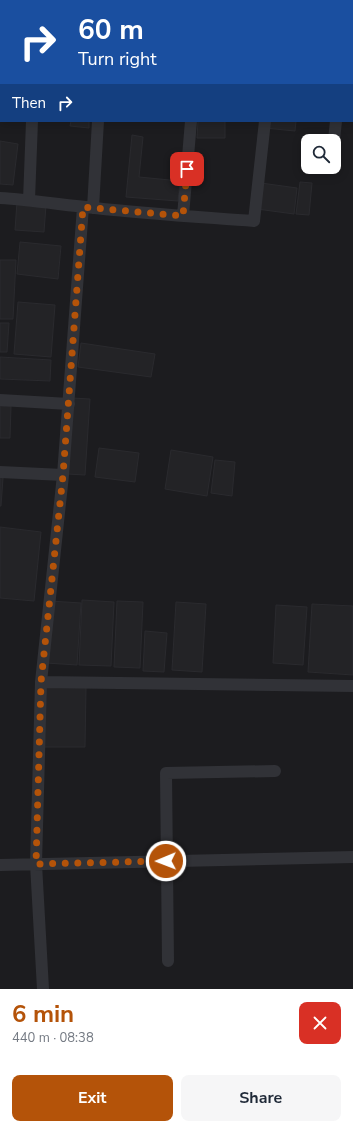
<!DOCTYPE html>
<meta charset="utf-8">
<style>
body{margin:0;font-family:"Nunito Sans",sans-serif;background:#f6f6f7;color:#1f2937;height:100vh;display:flex;flex-direction:column;font-size:15px;white-space:nowrap}
*{box-sizing:border-box;margin:0}
p{font-size:13px;color:#747a83}
.icon{flex:none;width:22px;height:22px;fill:none;stroke:currentColor;stroke-width:2;stroke-linecap:round;stroke-linejoin:round}
.map{position:relative;height:989px;overflow:hidden}
.panel{display:flex;flex-direction:column;background:#fff;flex:1}
.panel>*{flex:none}
.hud{position:absolute;left:0px;top:0px;width:353px;height:122px;box-shadow:0 2px 10px #0003;background:#1a4fa0;color:#fff;overflow:hidden}
.tools{position:absolute;left:301px;top:134px;display:grid;gap:8px}
.tools a{display:grid;place-items:center;width:40px;height:40px;border-radius:8px;background:#fff;box-shadow:0 2px 10px #0003;font-size:20px}
.pin{position:absolute;display:grid;place-items:center;width:34px;height:34px;color:#fff;margin:-17px;border-radius:8px;box-shadow:0 2px 6px #0006}
.me{position:absolute;width:44px;margin:-22px;rotate:269deg;stroke-linejoin:round;filter:drop-shadow(0 0 3px #0008)}
.turn{display:flex;align-items:center;gap:14px;height:84px;padding:0 12px;font-size:18px}
.turn .icon{width:52px;height:52px;stroke-width:2.5}
.turn b{display:block;font-size:28px;line-height:34px}
.then{display:flex;align-items:center;height:38px;padding:0 12px;background:#0003;gap:8px;font-size:15px}
.round{display:grid;place-items:center;flex:none;width:42px;height:42px;border-radius:8px;background:#f6f6f7}
.summary{display:flex;align-items:center;justify-content:space-between;height:68px;padding:0 12px}
h1{font-size:24px;font-weight:700;line-height:30px;color:#b45309}
.cta{display:flex;gap:8px;margin-top:auto;padding:8px 12px}
.cta a{flex:1;height:46px;border-radius:8px;background:#b45309;color:#fff;font-size:16px;font-weight:700;line-height:46px;text-align:center}
.cta a+a{background:#f6f6f7;color:#1f2937}
.map>svg:first-child{display:block}
.built{fill:#1c1c1f;fill-rule:evenodd}
.building{fill:#232326;stroke:#2a2a2e}
.lines{fill:none;stroke-linecap:round;stroke-linejoin:round}
.street{stroke:#313237;stroke-width:12}
.route{stroke:#b45309;stroke-width:7;stroke-dasharray:0 12.6}
</style>
<div class="map">
<svg width="353" height="989" viewBox="0 0 353 989">
<rect width="100%" height="100%" fill="#101012"/>
<path class="built" d="M0 0H353V989H0ZM1 1H352V121H1ZM308 141H334V167H308Z"/>
<path class="building" d="M71 121H89V128L70 126Z
M198 121H225V138H197Z
M265 121H296L295 131 265 128Z
M132 135 143 137 139 177 180 181 178 201 126 197Z
M0 141 18 144 13 185 0 184Z
M300 182 312 183 309 215 296 214Z
M261 183 297 188 294 214 257 209Z
M17 202 46 205 44 232 15 230Z
M20 242 61 246 58 279 17 274Z
M0 260H16L13 319H0Z
M18 302 55 305 51 357 14 354Z
M0 323H9L7 352H0Z
M81 343 155 354 151 377 78 367Z
M0 357 51 360 50 381 0 379Z
M72 398 90 399 85 475 67 474Z
M0 406H11L10 438H0Z
M99 448 139 453 135 482 95 477Z
M171 450 213 457 207 496 165 489Z
M215 460 235 462 232 496 211 493Z
M0 477 3 478 1 506H0Z
M0 527 41 532 34 601 0 598Z
M82 600 114 602 111 666 79 665Z
M50 601 81 603 77 665 46 663Z
M117 601 143 602 140 668 114 667Z
M176 602 206 604 202 672 172 670Z
M312 604 353 606V675L308 672Z
M276 605 307 607 303 665 273 663Z
M145 631 167 633 164 672 143 671Z
M44 686 86 687 85 747H43Z"/>
<g class="lines">
<path class="street" d="M37 1 38 0
M106 1V0
M204 1V0
M0 16H1
M352 47 353 48
M334 140 336 121
M0 198C32 200 63 205 95 208 148 214 201 217 254 221L265 121
M29 200 32 121
M93 208 98 121
M183 216 191 121
M0 400 69 404
M0 472 63 475 41 682
M63 475 83 207
M0 865 353 857
M168 961 166 773 275 771
M43 989 36 864 41 682 353 686"/>
</g>
<g class="lines">
<path class="route" d="M166 861 36 864 41 682 63 475 83 207 183 216 187 169"/>
</g>
</svg>
<div class="tools">
<a><svg class="icon" aria-label="search" viewBox="0 0 24 24"><circle cx="10" cy="10" r="6"/><path d="M15 15l6 6"/></svg></a>
</div>
<div class="pin" style="left:187px;top:169px;background:#d93025"><svg class="icon" aria-label="arrive" viewBox="0 0 24 24"><path d="M6 21V4h12l-3 4 3 4H6"/></svg></div>
<svg class="me" style="left:166px;top:861px" viewBox="-20 -20 40 40"><circle r="17" fill="#b45309" stroke="#fff" stroke-width="3"/><path d="M0-11L8 9 0 5-8 9z" fill="#fff"/></svg>
<div class="hud">
<div class="turn"><svg class="icon" aria-label="right" viewBox="0 0 24 24"><path d="M7 20v-9h11M14 6l5 5-5 5"/></svg><div><b>60 m</b>Turn right</div></div>
<div class="then">Then<svg class="icon" aria-label="right" viewBox="0 0 24 24"><path d="M7 20v-9h11M14 6l5 5-5 5"/></svg></div>
</div>
</div>
<section class="panel">
<div class="summary"><div><h1>6 min</h1><p>440 m · 08:38</p></div><a class="round" style="background:#d93025;color:#fff"><svg class="icon" aria-label="close" viewBox="0 0 24 24"><path d="M6 6l12 12M18 6L6 18"/></svg></a></div>
<div class="cta"><a>Exit</a><a>Share</a></div>
</section>
